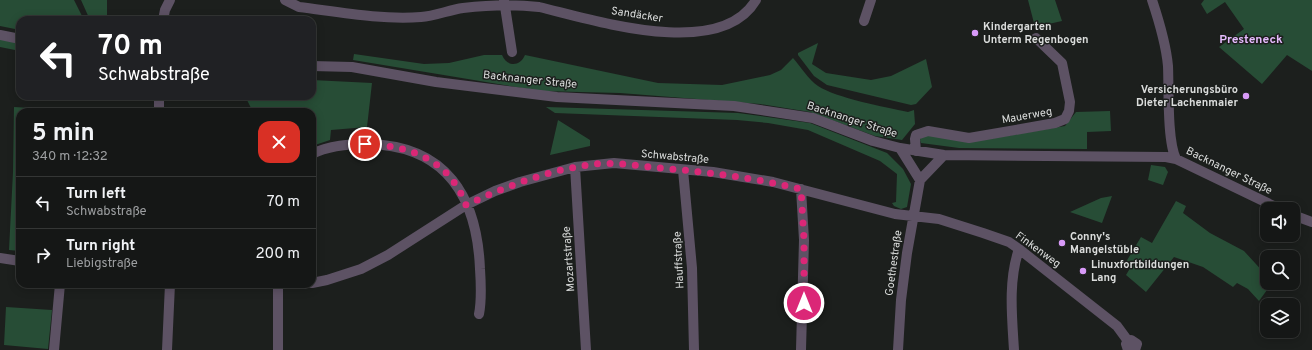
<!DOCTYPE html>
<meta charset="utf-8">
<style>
body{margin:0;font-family:Overpass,sans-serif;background:#222423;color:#f1f3f6;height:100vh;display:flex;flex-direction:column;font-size:15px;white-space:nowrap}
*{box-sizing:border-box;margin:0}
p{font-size:13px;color:#9d9fa1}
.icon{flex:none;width:22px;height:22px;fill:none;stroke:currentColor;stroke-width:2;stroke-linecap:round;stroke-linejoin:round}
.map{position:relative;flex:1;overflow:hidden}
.side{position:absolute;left:16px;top:108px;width:300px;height:180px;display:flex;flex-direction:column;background:#151716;border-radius:12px;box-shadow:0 2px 10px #0003,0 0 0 1px #343635}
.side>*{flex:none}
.hud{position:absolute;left:16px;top:16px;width:300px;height:84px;border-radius:12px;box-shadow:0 2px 10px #0003,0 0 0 1px #343635;background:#202124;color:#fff;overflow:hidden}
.buttons{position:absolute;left:1260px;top:202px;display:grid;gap:8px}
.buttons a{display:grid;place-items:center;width:40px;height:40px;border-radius:8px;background:#151716;box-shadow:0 2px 10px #0003,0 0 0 1px #343635;font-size:20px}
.pin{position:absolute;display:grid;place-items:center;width:34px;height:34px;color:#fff;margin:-17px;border:2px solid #fff;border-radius:50%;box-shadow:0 1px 4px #0007}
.me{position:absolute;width:44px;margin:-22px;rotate:0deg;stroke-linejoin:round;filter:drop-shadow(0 0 3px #0008)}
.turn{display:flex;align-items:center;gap:14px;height:84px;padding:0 16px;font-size:18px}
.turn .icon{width:52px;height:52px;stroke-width:2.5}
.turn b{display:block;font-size:28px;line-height:34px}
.round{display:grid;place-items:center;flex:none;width:42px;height:42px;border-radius:12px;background:#222423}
.head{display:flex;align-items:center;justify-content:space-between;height:68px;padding:0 16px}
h1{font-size:24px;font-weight:700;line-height:30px}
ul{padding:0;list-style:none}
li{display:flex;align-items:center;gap:12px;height:52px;padding:0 16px;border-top:1px solid #343635}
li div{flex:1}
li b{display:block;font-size:15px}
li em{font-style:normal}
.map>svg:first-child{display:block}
.green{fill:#274d36}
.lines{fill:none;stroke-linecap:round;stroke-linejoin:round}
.minor{stroke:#5d5264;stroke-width:10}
.route{stroke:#db2777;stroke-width:7;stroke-dasharray:0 12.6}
.poi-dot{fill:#d89af8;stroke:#1c1f1d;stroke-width:1.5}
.labels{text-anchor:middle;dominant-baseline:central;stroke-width:3;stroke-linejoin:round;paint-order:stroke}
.street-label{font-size:11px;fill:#dbdddc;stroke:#1c1f1d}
.poi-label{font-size:11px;font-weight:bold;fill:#dbdddc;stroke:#1c1f1d;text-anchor:start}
.neighbourhood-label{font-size:12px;font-weight:bold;fill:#e5bbfd;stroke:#1c1f1d}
</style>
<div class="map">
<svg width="1312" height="350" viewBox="0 0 1312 350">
<rect width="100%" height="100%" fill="#1c1f1d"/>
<path class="green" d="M0 0H74L84 20H20V30L0 26Z
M81 0H107V20H90Z
M1028 0H1055L1062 21 1035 27Z
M1204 0H1312V71L1287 55 1262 84 1219 47 1244 29 1225 2 1207 14 1201 4Z
M0 38 20 42V51L0 47Z
M818 43 812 64 826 73 871 80 891 76 926 59 932 87 916 104 911 105 827 85 814 76 798 55V53Z
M354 54 424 64 449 63 484 55H502C507 67 520 67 525 55L658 83 722 85 770 75 781 70 793 58C801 67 808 79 818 86 836 98 885 107 908 112L914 110 915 124 902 140 875 136 810 112 760 104 620 93 540 91 353 60Z
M312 80 372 83 367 127 331 130 330 140 312 146V112H253L245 96H312Z
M14 107 31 108V112H20V251L9 250 13 172Z
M546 107 738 113 810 123 887 153 903 169 911 184 907 207 901 209 894 206 892 203 896 202 897 174 880 161 808 130 768 123 737 120 555 113Z
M1110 111 1111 131 1087 132V149L959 148 921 143 920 140 921 137 927 135 970 142 1065 126 1076 112Z
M558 120 590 140V146L550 155Z
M1151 165 1165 167 1168 172 1163 185 1148 180Z
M1112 196 1102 223 1070 212 1101 198Z
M1176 201 1186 206 1183 213 1210 233 1244 251 1267 276V283H1272L1259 301 1248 289 1237 283 1233 287 1203 267 1174 257 1146 292 1126 275 1132 265 1126 262 1141 237 1152 243Z
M6 307 52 310 48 349 4 345Z"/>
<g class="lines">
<path class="minor" d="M285 0 299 7C339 12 381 20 421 17 435 16 449 10 463 8 489 5 513 4 539 7 594 20 720 61 756 0
M504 0 512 52
M1152 0C1159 21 1166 44 1168 66 1169 89 1167 141 1176 159
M163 20 165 10 170 0
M864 21 871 0
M0 35 20 39
M312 66 352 67 436 82 557 97 734 106 813 118 873 141 900 148 944 155 1166 157 1176 159 1280 209
M159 96V112
M900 148 920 180
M916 151 915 139 916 135 928 131 969 138 1055 123 1065 119 1069 111 1070 102 1062 63 1036 38
M312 154C329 145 350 144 369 144 446 146 477 196 480 269 481 284 482 299 479 314
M575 167 586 350
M683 170 692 268 694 350
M801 189 804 240 801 350
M1293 215 1312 222
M0 258 20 261
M312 283 327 280 361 269 388 255 466 205 495 191 520 182 575 167 614 163 713 172 773 182 895 214 939 219 983 233 1009 242 1019 249 1117 326 1128 341
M278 284V350
M290 284H304
M54 350 60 284
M167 350 170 284
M898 350 901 300 907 253 920 180 944 155
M1014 350C1012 317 1008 281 1019 249
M1128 350 1126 344 1131 340 1137 344 1135 350"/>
</g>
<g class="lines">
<path class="route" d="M365 144C410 146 449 159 466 205 507 186 551 169 596 164 617 162 639 166 660 168 708 172 754 178 801 189L804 240V303"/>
</g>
<g class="poi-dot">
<circle cx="975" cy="33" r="4"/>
<circle cx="1246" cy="96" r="4"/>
<circle cx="1062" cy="243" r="4"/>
<circle cx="1083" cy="271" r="4"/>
</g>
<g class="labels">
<g class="street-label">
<text transform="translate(637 15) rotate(9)">Sandäcker</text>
<text transform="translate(530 80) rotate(6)">Backnanger Straße</text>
<text transform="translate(1027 116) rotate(-10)">Mauerweg</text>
<text transform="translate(852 120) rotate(18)">Backnanger Straße</text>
<text transform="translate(675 157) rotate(5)">Schwabstraße</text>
<text transform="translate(1229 171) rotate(26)">Backnanger Straße</text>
<text transform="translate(1038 250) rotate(36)">Finkenweg</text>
<text transform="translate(569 259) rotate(-94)">Mozartstraße</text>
<text transform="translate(679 260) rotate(-93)">Hauffstraße</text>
<text transform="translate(894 263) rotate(-82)">Goethestraße</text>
</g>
<g class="poi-label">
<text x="983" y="27">Kindergarten<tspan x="983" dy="13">Unterm Regenbogen</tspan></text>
<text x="1238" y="90" text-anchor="end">Versicherungsbüro<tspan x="1238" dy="13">Dieter Lachenmaier</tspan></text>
<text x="1070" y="237">Conny's<tspan x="1070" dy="13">Mangelstüble</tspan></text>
<text x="1091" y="265">Linuxfortbildungen<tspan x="1091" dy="13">Lang</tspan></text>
</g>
<g class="neighbourhood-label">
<text x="1251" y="40">Presteneck</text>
</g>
</g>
</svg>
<div class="buttons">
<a><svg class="icon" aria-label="sound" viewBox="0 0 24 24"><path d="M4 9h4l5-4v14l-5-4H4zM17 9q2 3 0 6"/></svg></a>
<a><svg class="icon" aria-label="search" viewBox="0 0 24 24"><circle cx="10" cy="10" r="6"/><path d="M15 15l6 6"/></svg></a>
<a><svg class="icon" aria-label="layers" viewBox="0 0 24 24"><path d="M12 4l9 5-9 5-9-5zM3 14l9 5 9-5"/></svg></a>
</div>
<div class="pin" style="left:365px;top:144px;background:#d93025"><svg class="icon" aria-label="arrive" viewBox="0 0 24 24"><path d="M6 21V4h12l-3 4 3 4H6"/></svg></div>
<svg class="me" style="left:804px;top:303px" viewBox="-20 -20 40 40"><circle r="17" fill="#db2777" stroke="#fff" stroke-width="3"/><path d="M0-11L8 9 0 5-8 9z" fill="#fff"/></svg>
<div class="hud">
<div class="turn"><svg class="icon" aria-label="left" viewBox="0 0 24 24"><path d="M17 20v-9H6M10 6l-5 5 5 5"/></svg><div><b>70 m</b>Schwabstraße</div></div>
</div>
<section class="side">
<div class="head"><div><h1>5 min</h1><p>340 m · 12:32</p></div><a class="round" style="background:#d93025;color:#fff"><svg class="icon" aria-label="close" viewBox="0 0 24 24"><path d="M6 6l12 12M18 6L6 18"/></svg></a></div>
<ul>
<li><svg class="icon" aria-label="left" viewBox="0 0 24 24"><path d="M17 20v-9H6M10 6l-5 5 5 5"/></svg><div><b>Turn left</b><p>Schwabstraße</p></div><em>70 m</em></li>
<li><svg class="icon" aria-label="right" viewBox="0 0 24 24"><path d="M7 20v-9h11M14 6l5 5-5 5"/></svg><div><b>Turn right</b><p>Liebigstraße</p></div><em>200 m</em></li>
</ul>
</section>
</div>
